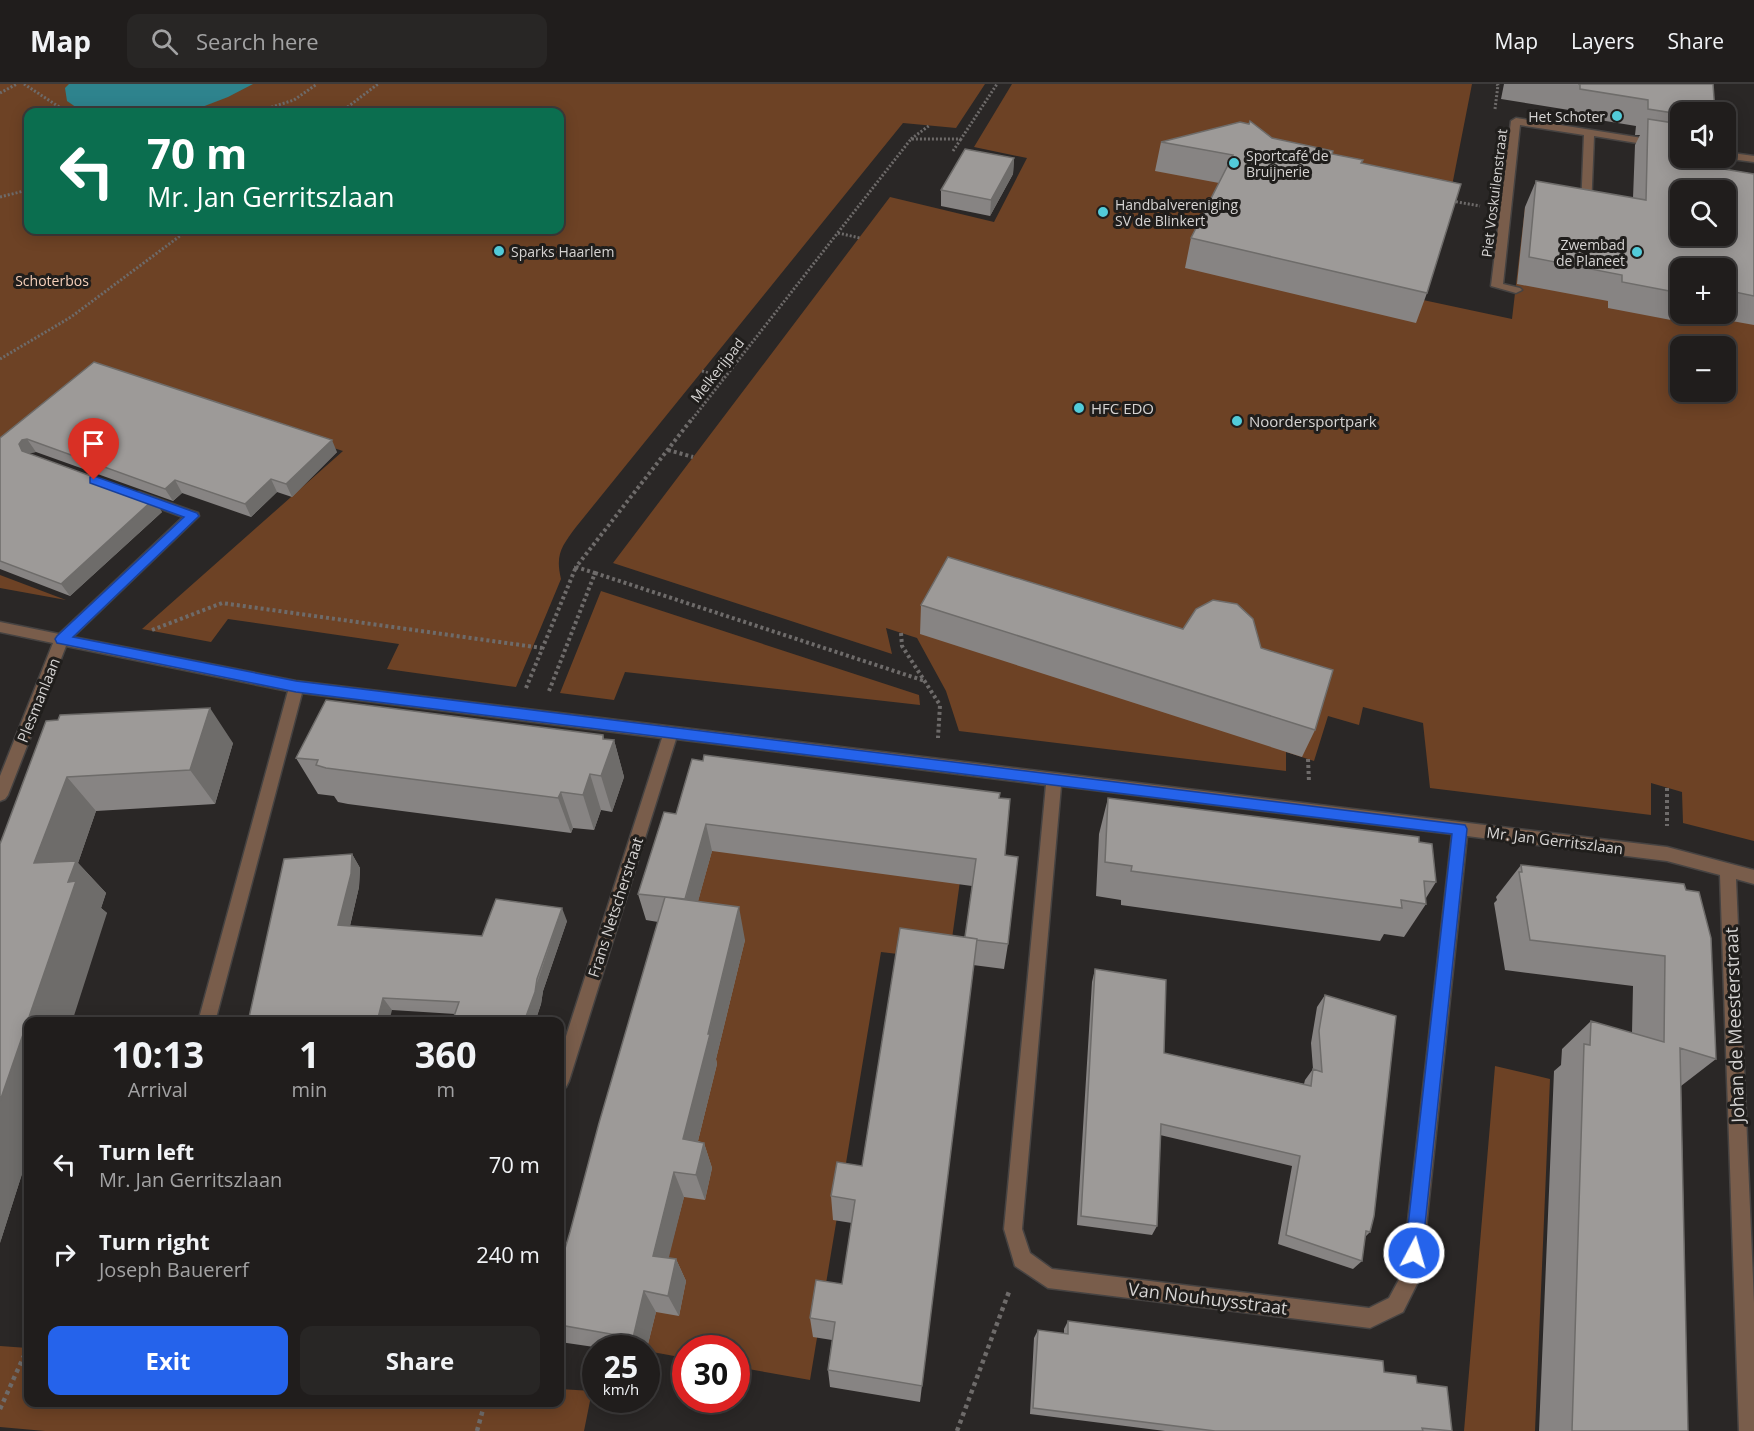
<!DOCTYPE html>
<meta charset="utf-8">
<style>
body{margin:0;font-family:"Open Sans",sans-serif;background:#282625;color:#f1f3f6;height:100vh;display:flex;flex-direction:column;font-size:22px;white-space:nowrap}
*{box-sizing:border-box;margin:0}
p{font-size:20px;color:#a2a2a3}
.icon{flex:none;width:33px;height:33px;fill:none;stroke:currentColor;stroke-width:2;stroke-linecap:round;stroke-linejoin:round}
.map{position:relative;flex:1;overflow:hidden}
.panel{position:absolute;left:24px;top:933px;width:540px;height:390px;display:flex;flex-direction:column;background:#201d1c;border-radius:12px;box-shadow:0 3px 15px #0003,0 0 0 2px #3d3b3b}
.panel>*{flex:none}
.hud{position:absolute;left:24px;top:24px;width:540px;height:126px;border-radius:12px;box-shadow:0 3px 15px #0003,0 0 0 2px #3d3b3b;background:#0b6e4f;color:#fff;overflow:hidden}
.controls{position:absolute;left:1670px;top:18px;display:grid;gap:12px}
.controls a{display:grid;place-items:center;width:66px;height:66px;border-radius:12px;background:#201d1c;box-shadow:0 3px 15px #0003,0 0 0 2px #3d3b3b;font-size:30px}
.speed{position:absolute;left:582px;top:1251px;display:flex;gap:12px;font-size:30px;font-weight:700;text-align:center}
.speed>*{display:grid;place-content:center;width:78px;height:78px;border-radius:50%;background:#201d1c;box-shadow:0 3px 15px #0003,0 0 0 2px #3d3b3b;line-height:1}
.speed small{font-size:15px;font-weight:400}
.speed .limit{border:9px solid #d22;background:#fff;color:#111}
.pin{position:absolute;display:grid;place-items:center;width:51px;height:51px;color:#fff;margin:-62px -26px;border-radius:50% 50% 50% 0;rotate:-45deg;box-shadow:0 0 6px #0007}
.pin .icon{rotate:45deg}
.me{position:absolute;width:66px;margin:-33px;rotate:6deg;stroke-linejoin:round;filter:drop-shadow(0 0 4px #0008)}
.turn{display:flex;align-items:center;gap:21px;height:126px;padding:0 24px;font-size:27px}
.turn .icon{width:78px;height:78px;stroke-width:2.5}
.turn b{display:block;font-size:42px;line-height:51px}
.eta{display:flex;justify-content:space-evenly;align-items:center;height:102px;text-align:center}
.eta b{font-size:36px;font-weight:700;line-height:42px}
.cta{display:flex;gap:12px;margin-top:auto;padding:12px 24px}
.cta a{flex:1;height:69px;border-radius:12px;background:#2563eb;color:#fff;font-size:24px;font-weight:700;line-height:69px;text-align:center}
.cta a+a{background:#282625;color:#f1f3f6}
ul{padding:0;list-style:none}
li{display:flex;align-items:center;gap:18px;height:90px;padding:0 24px}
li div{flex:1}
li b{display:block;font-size:22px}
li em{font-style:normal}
header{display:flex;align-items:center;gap:36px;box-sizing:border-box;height:84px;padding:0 30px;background:#201d1c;border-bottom:2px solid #3d3b3b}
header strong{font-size:28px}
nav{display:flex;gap:33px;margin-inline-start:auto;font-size:21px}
.search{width:420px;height:54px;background:#282625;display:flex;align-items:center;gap:15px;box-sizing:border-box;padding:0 21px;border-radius:12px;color:#a2a2a3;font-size:22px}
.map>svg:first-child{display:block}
.green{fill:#6d4225;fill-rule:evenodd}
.water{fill:#2e838d}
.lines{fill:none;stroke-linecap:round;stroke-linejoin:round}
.minor-casing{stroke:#464342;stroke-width:3}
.path-far2{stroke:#6e6b6a;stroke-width:3;stroke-dasharray:2 2;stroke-linecap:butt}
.path-far1{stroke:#6e6b6a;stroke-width:4;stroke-dasharray:3 3;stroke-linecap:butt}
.path{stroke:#6e6b6a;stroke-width:4.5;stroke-dasharray:4 4;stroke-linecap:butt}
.minor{fill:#795d4b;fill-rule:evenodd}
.wall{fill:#878483}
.shaded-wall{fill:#6e6c6a}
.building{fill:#9d9a98;stroke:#6e6c6a;stroke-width:1.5;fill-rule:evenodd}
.route{fill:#2563eb;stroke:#184099;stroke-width:1.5}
.poi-dot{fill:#52cbd9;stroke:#201e1c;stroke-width:2}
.labels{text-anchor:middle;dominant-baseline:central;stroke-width:6;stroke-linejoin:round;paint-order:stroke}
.far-poi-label{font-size:14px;fill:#d6d4d3;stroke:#201e1c;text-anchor:start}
.far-street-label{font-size:14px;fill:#d6d4d3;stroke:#201e1c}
.far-park-label{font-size:14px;fill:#f6d0ba;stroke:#201e1c}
.poi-label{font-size:15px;fill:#d6d4d3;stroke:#201e1c;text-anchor:start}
.street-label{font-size:15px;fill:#d6d4d3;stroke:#201e1c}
.near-street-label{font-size:18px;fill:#d6d4d3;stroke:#201e1c}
</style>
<header>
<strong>Map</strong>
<div class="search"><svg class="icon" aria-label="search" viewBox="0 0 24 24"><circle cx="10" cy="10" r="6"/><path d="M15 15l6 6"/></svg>Search here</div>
<nav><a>Map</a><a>Layers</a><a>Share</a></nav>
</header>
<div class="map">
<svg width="1754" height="1347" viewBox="0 0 1754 1347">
<rect width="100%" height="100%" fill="#2a2726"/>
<path class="green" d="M0 0H985L956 44 903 39 576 443C562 462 555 470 561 495L516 603 387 585 399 560 228 535 211 558 142 545 343 367 96 287 0 365ZM28 28H560V146H28Z
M1012 0H1472L1450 112 1423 216 1512 235 1525 123 1680 152H1725L1754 147V757L1683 739 1682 708 1651 699V731L1430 704 1423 639 1363 623 1359 641 1328 632 1314 677 1286 668V687L959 647 946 607 917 554 886 544 892 570 613 479 890 113 994 138 1027 74 974 63ZM1680 184H1725V230H1680ZM1680 262H1725V308H1680Z
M0 491 66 516 0 504Z
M601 507 919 611 920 621 625 588 614 616 560 609Z
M684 761 960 797 949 876 881 868 810 1296 737 1283 736 1264H686L685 1274 647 1267 669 838Z
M1495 982 1550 995 1535 1347H1464Z
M0 1262 28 1264V1318H560V1305L592 1307 584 1347H45L0 1343Z"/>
<path class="water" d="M69 0H253L228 13 189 28H83L67 17 65 4Z"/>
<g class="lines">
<defs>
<path id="minor" d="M1516 34 1680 60V66L1594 52 1591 125 1586 128 1581 125 1584 51 1520 41 1503 200 1520 204 1522 206 1516 209 1491 202 1511 37Z
M1725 68 1754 72V78L1723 74H1725Z
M139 408 198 429 199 432 73 553 296 597 1667 763 1754 786V800L1736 795 1754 1219V1347H1739L1720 791 1667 777 1467 752 1421 1192 1403 1228 1370 1244 1048 1204 1015 1182 1004 1145 1046 701 676 655 569 997 566 1003 560 1005V971L662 654 302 609 215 938H198L288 607 66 562 8 711 5 715 0 717V692L53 559 0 548V538L59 550 183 433 134 415 133 412 134 409ZM1061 702 1452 750 1402 1190 1389 1214 1369 1224 1052 1185 1030 1169 1022 1145Z"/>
</defs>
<use href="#minor" class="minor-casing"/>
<path class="path-far2" d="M24 0 67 28
M0 9 17 0
M1495 25 1498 1 1496 0
M256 28 294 16 317 0
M341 28 378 0
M911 55 930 41
M953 67 961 55
M0 113 28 106
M1452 117 1480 122
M838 149 860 154
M0 275 71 233 188 146
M702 287 725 294
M690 338 911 55H961L997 0"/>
<path class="path-far1" d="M668 366 693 373
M595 489 925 597
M152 546 222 519 542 564
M901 549 902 562 940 621 938 654
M526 604 576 483
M549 607 595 489 576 483 691 336
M1308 675 1309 698
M1667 704V742"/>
<path class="path" d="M0 1325 28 1263
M477 1347 485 1318
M957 1347 1010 1205"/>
<use href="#minor" class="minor"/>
</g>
<path class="wall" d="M1504 0H1713L1680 28V74L1718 84 1754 90V241L1693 230H1725V184H1680V227H1677L1671 236 1608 224V217L1517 200 1525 123 1536 97 1633 114 1635 61 1640 51H1635L1636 42 1569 31V26L1501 15Z
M1272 54 1332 70 1362 79 1427 209 1416 239 1185 184 1191 154 1219 99 1155 87 1161 58Z
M1014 74 1013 90 990 132 941 122V106Z
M0 354 337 368 292 413 277 408 251 433 182 409 173 417 36 368 30 369V370L162 428 70 512 0 485Z
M921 521 1183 545 1261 564 1315 646 1302 673 920 550Z
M58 636 233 659 215 720 96 727 78 779 106 809 101 824 107 829 28 938V1071L0 1159Z
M604 655 614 656 624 693 612 728 601 726 594 746 573 744 571 749 348 720 338 718 334 712 318 710 296 674Z
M999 714 1005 771 1008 860 1004 885 973 881 920 1318 830 1303 828 1286 832 1256 813 1253 810 1234 842 1200 852 1139 833 1136 831 1112 862 1082 965 853 972 802 712 767 698 817 745 856 716 975 717 980 698 1057 704 1059 712 1084 705 1116 684 1113 668 1174 676 1175 686 1197 679 1232 656 1228 646 1268V1264H601L560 1258V1181L570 1148 658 838 646 836 638 810 676 730Z
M1108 714 1419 758 1436 798 1426 814V820L1404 853 1384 850 1380 857 1121 821V816L1096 812 1099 750Z
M352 770 360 784 359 803 350 842 482 852 567 837 543 907 541 920 535 938H452L455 930 392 926 248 938Z
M1521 781 1684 800 1716 975 1681 1002 1688 1347H1539L1554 987 1561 981 1562 965 1591 937 1632 949 1633 902 1505 886 1494 819 1497 816 1496 813Z
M1095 885 1164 969 1304 1000 1305 996 1313 985 1311 959 1317 923 1325 911 1370 1148 1365 1153 1362 1177 1353 1185 1278 1160 1292 1082 1160 1051 1157 1142 1152 1151 1077 1141 1092 898Z
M1068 1237 1384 1288 1417 1299 1452 1347H1165L1030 1330 1034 1254 1038 1246 1064 1250V1245Z"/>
<path class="shaded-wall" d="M1014 74 1013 90 990 132 991 116Z
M27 355 36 368 30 369 27 373 22 367 19 360 22 356Z
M332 356 337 368 292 413 286 400Z
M271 395 277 408 251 433 245 420Z
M175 396 182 409 173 417 165 405Z
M154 415 162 428 70 512 61 500Z
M210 624 233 659 215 720 190 686Z
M603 651 609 670 614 656 624 693 612 728 601 692Z
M590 690 601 726 594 746 583 711Z
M67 693 96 727 78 779 106 809 101 824 107 829 72 938H28V1071L0 1159V1017L34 779Z
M561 708 573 744 571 749 558 714Z
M706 740 712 767 691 843 685 817Z
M352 770 360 784 359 803 347 854 338 841Z
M739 823 745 856 716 975 717 980 692 1081 683 1055Z
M562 824 567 837 543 907 541 920 535 938H524Z
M383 914 392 926 389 938H377Z
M704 1059 712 1084 705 1116 696 1091Z
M674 1088 684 1113 664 1193 653 1172Z
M676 1175 686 1197 679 1232 668 1212Z
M644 1207 656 1228 646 1268V1264H641L633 1254Z"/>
<path class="building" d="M1578 0H1713L1715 28H1680V30L1648 25V16L1580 5V0Z
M1648 35 1680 40V74H1717L1718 84 1754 90V212L1725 206V184H1680V209L1622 198V191L1529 173 1536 97 1646 116ZM1680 106H1725V152H1680Z
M1250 37 1272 54 1333 67 1332 70 1363 76 1361 79 1461 100 1427 209 1191 154 1233 71 1161 58 1240 38 1249 40Z
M965 65 1014 74 991 116 941 106Z
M94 278 332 356 286 400 271 395 245 420 175 396 165 405 27 355 22 356 19 360 22 367 154 415 61 500 0 477V354Z
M948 473 1183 545 1196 525 1213 516 1237 520 1253 535 1261 564 1333 586 1315 646 921 521Z
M326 616 603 651V655L614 656 601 692 590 690 583 711 561 708 558 714 326 684 316 681 318 676 296 674Z
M210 624 190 686 67 693 34 779 76 777 68 798 76 797 0 1017V760L46 637 58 636 60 631Z
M704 671 1000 709 999 714 1010 715 1005 771 1018 773 1008 860 977 856V855L965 853 976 775 706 740 685 815 638 810 664 728 676 730 692 675 703 677Z
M1108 714 1419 753V758L1432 760 1436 798 1424 797 1426 820 1401 816 1402 824 1131 787 1132 782 1105 778Z
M352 770 351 790 338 841 482 852 496 815 562 824 537 895 535 908 524 938H452L459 918 383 914 377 938H248L284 775Z
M1521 781 1684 800 1686 806 1699 808 1711 854 1716 975 1680 964 1688 1347H1572L1584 960 1590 961 1591 937 1664 958 1665 872 1530 856 1519 788H1522Z
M665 813 739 823 708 950H710L683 1055 704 1059 696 1091 674 1088 653 1172 676 1175 668 1212 644 1207 633 1254 560 1241V1181L570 1148 599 1039Z
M900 844 977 855 922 1302 828 1286 835 1238 810 1234 816 1196 842 1200 855 1116 831 1112 837 1078 862 1082Z
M1095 885 1166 896 1164 969 1311 1002 1313 985 1322 988 1319 947 1325 911 1396 932 1374 1132 1370 1148 1366 1147 1362 1177 1286 1151 1300 1072 1161 1040 1157 1142 1081 1132Z
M1068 1237 1383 1277 1384 1288 1416 1292 1417 1299 1447 1303 1452 1347 1422 1344 1423 1347H1215L1033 1324 1038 1246 1068 1250Z"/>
<path class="route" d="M94 392 197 429 199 432 73 553 296 597 1465 741 1467 745 1422 1169 1420 1175 1414 1177 1407 1175 1405 1169 1452 750 296 608 62 560 57 559 55 555 57 552 184 433 90 399V393Z"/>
<g class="poi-dot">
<circle cx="1617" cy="32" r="6"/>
<circle cx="1234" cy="79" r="6"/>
<circle cx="1103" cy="128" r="6"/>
<circle cx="499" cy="167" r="6"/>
<circle cx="1637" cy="168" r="6"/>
<circle cx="1079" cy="324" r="6"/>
<circle cx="1237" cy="337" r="6"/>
</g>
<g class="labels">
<g class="far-poi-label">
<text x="1605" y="32" text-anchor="end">Het Schoter</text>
<text x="1246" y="71">Sportcafé de<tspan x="1246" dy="16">Bruijnerie</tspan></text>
<text x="1115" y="120">Handbalvereniging<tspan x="1115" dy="16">SV de Blinkert</tspan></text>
<text x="1625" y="160" text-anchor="end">Zwembad<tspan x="1625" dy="16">de Planeet</tspan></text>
<text x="511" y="167">Sparks Haarlem</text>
</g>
<g class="far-street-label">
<text transform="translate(1494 109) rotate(-83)">Piet Voskuilenstraat</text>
<text transform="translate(717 286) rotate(-52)">Melkerijpad</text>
</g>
<g class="far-park-label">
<text x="52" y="196">Schoterbos</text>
</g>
<g class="poi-label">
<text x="1091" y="324">HFC EDO</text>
<text x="1249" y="337">Noordersportpark</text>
</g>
<g class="street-label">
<text transform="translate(38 616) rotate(-68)">Plesmanlaan</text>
<text transform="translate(1555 756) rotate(7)">Mr. Jan Gerritszlaan</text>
<text transform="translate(615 823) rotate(-72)">Frans Netscherstraat</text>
</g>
<g class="near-street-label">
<text transform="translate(1734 941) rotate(-92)">Johan de Meesterstraat</text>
<text transform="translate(1208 1214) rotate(7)">Van Nouhuysstraat</text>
</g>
</g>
</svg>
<div class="controls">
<a><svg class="icon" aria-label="sound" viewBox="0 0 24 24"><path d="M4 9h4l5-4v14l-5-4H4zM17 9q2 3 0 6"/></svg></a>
<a><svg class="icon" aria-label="search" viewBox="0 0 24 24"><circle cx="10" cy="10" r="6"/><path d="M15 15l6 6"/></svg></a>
<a>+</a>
<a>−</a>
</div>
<div class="speed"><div>25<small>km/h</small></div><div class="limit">30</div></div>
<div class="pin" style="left:94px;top:396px;background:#d93025"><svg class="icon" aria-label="arrive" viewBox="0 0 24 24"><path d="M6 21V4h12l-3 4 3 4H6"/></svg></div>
<svg class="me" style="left:1414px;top:1169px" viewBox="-20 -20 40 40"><circle r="17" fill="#2563eb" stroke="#fff" stroke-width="3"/><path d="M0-11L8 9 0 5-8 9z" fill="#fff"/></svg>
<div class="hud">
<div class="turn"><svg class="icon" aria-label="left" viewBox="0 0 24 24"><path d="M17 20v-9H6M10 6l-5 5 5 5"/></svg><div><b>70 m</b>Mr. Jan Gerritszlaan</div></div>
</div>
<section class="panel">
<div class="eta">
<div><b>10:13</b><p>Arrival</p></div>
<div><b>1</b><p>min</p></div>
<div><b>360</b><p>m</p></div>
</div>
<ul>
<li><svg class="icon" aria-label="left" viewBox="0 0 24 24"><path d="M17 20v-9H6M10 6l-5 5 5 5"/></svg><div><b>Turn left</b><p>Mr. Jan Gerritszlaan</p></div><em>70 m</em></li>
<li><svg class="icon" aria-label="right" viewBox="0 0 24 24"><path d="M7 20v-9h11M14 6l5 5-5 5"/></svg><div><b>Turn right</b><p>Joseph Bauererf</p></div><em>240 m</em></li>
</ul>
<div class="cta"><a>Exit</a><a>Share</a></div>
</section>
</div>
